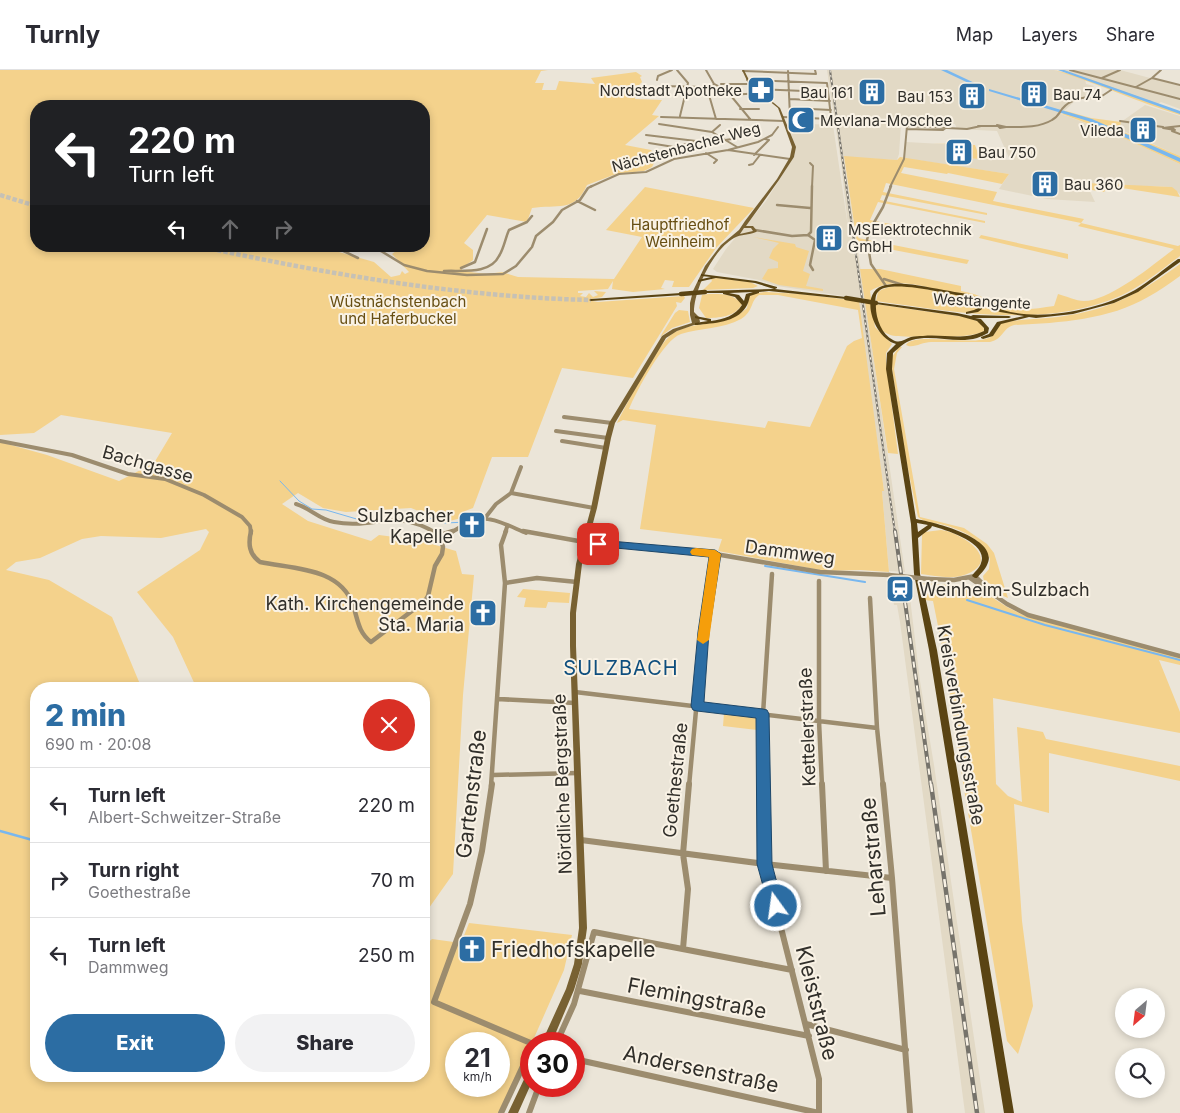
<!DOCTYPE html>
<meta charset="utf-8">
<style>
body{margin:0;font-family:Inter,sans-serif;background:#f2f2f3;color:#2b2b33;height:100vh;display:flex;flex-direction:column;font-size:19px;white-space:nowrap}
*{box-sizing:border-box;margin:0}
p{font-size:16px;color:#7c7c81}
.icon{flex:none;width:28px;height:28px;fill:none;stroke:currentColor;stroke-width:2;stroke-linecap:round;stroke-linejoin:round}
.map{position:relative;flex:1;overflow:hidden}
.sheet{position:absolute;left:30px;top:612px;width:400px;height:400px;display:flex;flex-direction:column;background:#fff;border-radius:20px;box-shadow:0 2px 8px #0003}
.sheet>*{flex:none}
.guide{position:absolute;left:30px;top:30px;width:400px;height:152px;border-radius:20px;box-shadow:0 2px 8px #0003;background:#202124;color:#fff;overflow:hidden}
.needle{width:32px;rotate:208deg}
.controls{position:absolute;left:1115px;top:918px;display:grid;gap:10px}
.controls a{display:grid;place-items:center;width:50px;height:50px;border-radius:50%;background:#fff;box-shadow:0 2px 8px #0003;font-size:25px}
.speed{position:absolute;left:445px;top:962px;display:flex;gap:10px;font-size:25px;font-weight:700;text-align:center}
.speed>*{display:grid;place-content:center;width:65px;height:65px;border-radius:50%;background:#fff;box-shadow:0 2px 8px #0003;line-height:1}
.speed small{font-size:12px;font-weight:400}
.speed .limit{border:8px solid #d22;background:#fff;color:#111}
.pin{position:absolute;display:grid;place-items:center;width:42px;height:42px;color:#fff;margin:-21px;border-radius:10px;box-shadow:0 2px 8px #0006}
.me{position:absolute;width:55px;margin:-28px;rotate:346deg;stroke-linejoin:round;filter:drop-shadow(0 0 4px #0008)}
.turn{display:flex;align-items:center;gap:18px;height:105px;padding:0 15px;font-size:22px}
.turn .icon{width:65px;height:65px;stroke-width:2.5}
.turn b{display:block;font-size:35px;line-height:42px}
.lanes{display:flex;align-items:center;height:48px;padding:0 15px;background:#0003;justify-content:center;gap:25px;direction:ltr}
.lanes .off{opacity:.35}
.round{display:grid;place-items:center;flex:none;width:52px;height:52px;border-radius:26px;background:#f2f2f3}
.summary{display:flex;align-items:center;justify-content:space-between;height:85px;padding:0 15px}
h1{font-size:30px;font-weight:800;line-height:38px;color:#2c6da3}
.button{display:flex;gap:10px;margin-top:auto;padding:10px 15px}
.button a{flex:1;height:58px;border-radius:30px;background:#2c6da3;color:#fff;font-size:20px;font-weight:800;line-height:58px;text-align:center}
.button a+a{background:#f2f2f3;color:#2b2b33}
ul{padding:0;list-style:none}
li{display:flex;align-items:center;gap:15px;height:75px;padding:0 15px;border-top:1px solid #e1e1e2}
li div{flex:1}
li b{display:block;font-size:19px}
li em{font-style:normal}
header{display:flex;align-items:center;gap:30px;box-sizing:border-box;height:70px;padding:0 25px;background:#fff;border-bottom:1px solid #e1e1e2}
header strong{font-size:24px}
nav{display:flex;gap:28px;margin-inline-start:auto;font-size:18px}
.map>svg:first-child{display:block}
.built{fill:#e2d9c5}
.green{fill:#f4d28c;fill-rule:evenodd}
.lines{fill:none;stroke-linecap:round;stroke-linejoin:round}
.stream-far2{stroke:#78b7ef;stroke-width:1}
.stream-far1{stroke:#78b7ef;stroke-width:2}
.stream{stroke:#78b7ef;stroke-width:2.5}
.river{fill:#78b7ef;fill-rule:evenodd}
.primary-tunnel{stroke:#c6c1b5;stroke-width:4.5;stroke-dasharray:4.5 2;stroke-linecap:butt}
.street-far4{stroke:#9c8c6e;stroke-width:2}
.street-far3{stroke:#9c8c6e;stroke-width:2.5}
.street-far2{stroke:#9c8c6e;stroke-width:4}
.street-far1{stroke:#9c8c6e;stroke-width:4.5}
.street{stroke:#9c8c6e;stroke-width:6}
.secondary{fill:#786132;fill-rule:evenodd}
.primary{fill:#5a4413;fill-rule:evenodd}
.rail-far2-casing{stroke:#76736b;stroke-width:2}
.rail-far1-casing{stroke:#76736b;stroke-width:4}
.rail-casing{stroke:#76736b;stroke-width:4.5}
.rail-far2{stroke:#f9f2e5;stroke-width:1;stroke-dasharray:2.5;stroke-linecap:butt}
.rail-far1{stroke:#f9f2e5;stroke-width:2;stroke-dasharray:6;stroke-linecap:butt}
.rail{stroke:#f9f2e5;stroke-width:2.5;stroke-dasharray:8;stroke-linecap:butt}
.street-bridge{stroke:#9c8c6e;stroke-width:4.5}
.primary-bridge{stroke:#5a4413;stroke-width:4.5}
.route{fill:#2c6da3;stroke:#1d476a}
.slow{fill:#f59e0b}
.labels{text-anchor:middle;dominant-baseline:central;stroke-width:4;stroke-linejoin:round;paint-order:stroke}
.far-poi-label{font-size:15px;fill:#312f2a;stroke:#f9f2e5;text-anchor:start}
.far-street-label{font-size:15px;fill:#312f2a;stroke:#f9f2e5}
.far-park-label{font-size:15px;fill:#674e12;stroke:#f9f2e5}
.street-label{font-size:18px;fill:#312f2a;stroke:#f9f2e5}
.poi-label{font-size:18px;fill:#312f2a;stroke:#f9f2e5;text-anchor:end}
.quarter-label{font-size:20px;letter-spacing:1px;fill:#0e4e7e;stroke:#f9f2e5}
.near-street-label{font-size:21px;fill:#312f2a;stroke:#f9f2e5}
.near-poi-label{font-size:21px;fill:#312f2a;stroke:#f9f2e5;text-anchor:start}
</style>
<header>
<strong>Turnly</strong>
<nav><a>Map</a><a>Layers</a><a>Share</a></nav>
</header>
<div class="map">
<svg width="1180" height="1043" viewBox="0 0 1180 1043">
<rect width="100%" height="100%" fill="#ebe5d8"/>
<path class="built" d="M827 0H1054L1085 9 1086 14 1094 16 1085 24 1104 27 1098 30 1077 29 1061 44 1108 61 1180 94V124L1171 117 1155 116 1143 117 1086 113 1095 132 1047 129 999 119 1009 104 903 88 906 72 961 75 966 88 1010 90 997 61 957 59 955 54 844 49 845 51 901 54 899 84 897 90 844 87 905 502 889 501 882 421 884 420 857 228 777 216 759 210 717 202 713 199 726 179 766 131 795 85V75L787 53 833 55 848 157 841 92Z
M1060 0H1120L1180 16V39L1161 32 1158 34Z
M1145 35 1180 46V86L1119 59 1121 52Z
M890 509 908 511 920 611 934 695 985 1043H965L900 552 897 535H894Z"/>
<path class="green" d="M0 0H548L541 1 535 13H544L542 20H556L559 11 595 14 591 8 636 2 642 6 640 7 642 12 638 16 635 29 662 30 652 45 659 46 625 75 651 80 657 87 652 97 644 101 616 104 587 115C575 143 557 134 532 138L527 152 487 145 464 173 473 180V190L462 198 461 201 487 204 502 202 518 207 614 209 642 167 606 160 645 117 754 138 716 178 689 217H672L674 211 665 210 661 218 665 219 633 222 612 219 613 211 608 219 578 221V223H583L580 226 586 227 589 223 593 227 598 225 594 221 606 222 602 227 591 229 592 231 598 232 684 226 685 228 681 233 676 232 677 236 633 308 562 298 528 387H492L473 438 465 441 461 448 446 452 411 438 346 442 323 438 298 423 282 434 308 451 371 471 379 465 418 470 456 481 462 504 474 505 463 625 453 804 424 845V619H197L173 567 137 522 200 480 209 462 206 459 161 468 101 466 82 469 40 488 16 492 6 500 49 510 112 547 142 619H36V1006H424V876L432 869 461 873 469 853 572 865 564 900 501 1043H0V372L47 385 119 411 154 393 172 363 61 345 34 363 0 365ZM36 36H424V176H394L400 178 392 184 409 202 405 204 402 201 400 205 391 207 374 192 332 180 308 176H36ZM456 974H499V1016H456Z
M1054 0 1087 8 1180 42V45C1137 32 1097 13 1054 0Z
M1066 41 1091 48 1121 52 1119 60 1180 86V94L1108 61 1062 44Z
M933 73 975 75 980 89 966 88 961 75Z
M844 86 897 90 900 87 1009 104 1002 114 948 103 947 104 904 97 901 103 997 122 993 131 1084 149 1081 153 886 113 883 122 987 143V145L882 125 880 130 985 151V153L878 132 870 150 921 160 919 164 868 153 858 168 969 190 967 194 857 173Z
M1087 113 1172 117 1177 121 1180 127 1109 116 1104 122 1092 120Z
M1081 153 1178 176 1180 175V186C1161 200 1142 216 1120 226 1044 259 955 242 876 231L878 222C896 209 931 221 951 224 926 216 894 206 870 221L875 257 892 274 886 283V291L898 384 888 383 860 199H880L961 216V221C981 224 992 233 1010 238 1023 241 1040 238 1054 236L1058 224C1066 226 1076 231 1084 231 1110 231 1154 194 1174 179L1078 156Z
M981 165 1068 184V189L979 168Z
M753 167 795 174 796 177 809 181 803 201 810 204 806 216 823 219V221L779 215 762 209 768 199 778 198V192L769 188 773 179 779 173Z
M1180 194V206C1170 213 1159 221 1148 227 1109 250 1058 253 1014 255 1002 258 1004 269 990 272H931C922 272 913 279 906 275 914 261 977 278 992 266 996 263 998 257 1001 253 1020 249 1039 249 1058 247 1110 240 1139 224 1180 194Z
M717 208 750 212 758 216 753 218 703 220 712 211 711 209Z
M766 222 801 224 859 231 884 421H882L889 502 860 500 825 501 718 481 722 469 640 459 656 355 623 350 617 353C628 333 657 272 675 262 698 250 727 257 747 238L749 227 755 223ZM759 225H778L858 240 862 268 854 271 847 276 810 357 768 351 765 358 629 339C636 322 664 269 681 264 700 258 723 259 741 249 754 241 750 231 759 225Z
M708 224C722 224 732 223 742 234 736 247 718 248 706 248L699 238 702 225Z
M875 234 965 247 980 252 985 260C976 270 906 267 896 266 890 266 882 261 878 258Z
M679 240 688 241 690 252 672 258 660 267 675 243Z
M899 277H902L897 283 894 299 920 447 964 458 987 474 994 483 1008 528C998 525 994 513 984 511L983 506 989 499 990 489C982 468 960 459 940 454 932 453 924 452 918 447L906 389 892 299V287Z
M941 460C960 462 1003 489 967 504 953 510 936 506 921 504L922 465 925 462Z
M922 513 976 517 1007 537 1023 545 1180 587V595L1159 590 1180 642V663L993 628 996 714 1008 726 1022 732 1017 657 1043 662 1046 669 1180 696V711L1049 683V743L1014 734 1022 851 1033 936 1018 984 1007 971 964 719 944 586 933 531 924 530Z
M523 519 570 523 569 533 548 532 546 538 524 537 526 528 517 527Z
M724 643 756 647 757 660 723 656Z"/>
<g class="lines">
<path class="stream-far2" d="M280 411 299 431 312 439 326 440 360 450
M414 443 445 453 467 452"/>
<path class="stream-far1" d="M765 496 865 512
M967 530 1045 555 1180 590"/>
<path class="stream" d="M0 761 36 771"/>
<path class="river" d="M941 0H947L981 16 977 17Z
M1058 0H1064L1180 41V44Z
M989 19 1092 49 1180 88V92L1088 51 989 21Z"/>
<path class="primary-tunnel" d="M0 125 36 136
M198 176C328 204 458 227 591 230"/>
<path class="street-far4" d="M677 0 688 13 680 46
M706 0 714 14 727 21 750 49
M1070 0 1180 29
M743 1 816 4 815 0
M788 1 790 47
M1102 8 1120 0
M1152 8 1180 15
M657 10 658 6 672 0
M747 10 827 13 831 47
M714 14 709 25 716 49
M721 14H750
M660 16 706 17
M1136 17 1152 8 1161 0
M756 19 828 22
M730 25 761 23
M1099 28 1111 20
M790 29 830 31
M790 38 831 40
M740 39H759
M661 47 784 51
M783 47 831 49
M1120 51 1163 57
M659 54 712 62 737 77
M997 55 1006 57 1000 58Z
M978 56H997
M1006 57C1021 57 1039 58 1052 50 1058 47 1059 43 1062 39 1072 27 1088 27 1102 26
M1171 57 1175 60 1163 58Z
M1171 57 1180 56
M907 59 943 60 947 57
M1172 61 1180 64
M712 62 720 55
M646 65 696 71
M725 70 732 69 739 61
M649 73 674 77 719 66
M728 80 790 89
M667 82 674 77
M706 83 717 90 714 93
M754 85 769 70 765 69
M810 93 813 96 812 117
M749 95 753 94 760 85
M590 117 619 104 646 102 674 89 728 80 758 72 772 65 778 57
M890 117 904 89 907 56 967 59 981 56"/>
<path class="street-far3" d="M577 131 595 140
M777 135 810 138
M755 160 792 166 808 165
M808 165 811 162 812 116
M808 165 815 170 810 195 813 200
M333 176 358 188
M363 176 381 181 404 195 427 201 467 205 503 204 516 196 532 177 536 166 553 152 562 140 580 130 588 118 592 116
M461 198 475 192 487 159
M444 201C461 200 490 205 499 186 504 178 505 169 509 160L527 152 532 146
M884 209 903 215
M886 216 871 194 867 170 869 161 883 137 891 116"/>
<path class="street-far2" d="M564 347 612 353
M556 361 608 368
M0 371 72 385 128 404 165 409 204 425 242 447 250 456 251 463
M562 371 606 378
M511 423 521 397
M296 434C310 438 320 450 334 452 375 460 394 437 436 463
M485 448 496 434 511 423 594 438
M449 463C458 460 464 453 473 450 489 444 511 457 526 463
M505 463 507 457"/>
<path class="street-far1" d="M251 461C248 474 249 484 260 492 292 499 340 497 353 535 358 550 358 562 371 572L425 531 428 526 435 496 442 484 443 477 440 465 434 461
M523 461 584 472 715 484 820 502 889 505
M440 465 453 461
M970 508 1007 534 1028 545 1180 586
M929 509 954 510 975 506 987 518
M819 511V651L822 716
M505 513 537 508 577 512
M870 528 877 658 883 716
M575 622 877 658
M498 629 575 633
M493 705 578 703
M491 716 505 513 501 475 506 461
M689 716 703 565 715 484
M764 716 763 644 772 504"/>
<path class="street" d="M492 714 482 781 470 834 434 932 533 974
M764 714 765 794 819 1009V1042
M822 714 826 801
M883 714 892 808 910 1043
M581 770 765 794 892 808
M683 879 688 819 683 784 689 714
M580 921 809 966
M806 954 906 980
M556 974 574 934 594 862 792 900
M574 989 819 1043
M501 1043 531 979
M529 1043 539 1016"/>
<path class="secondary" d="M742 0H744L751 14 780 38 796 77 794 87 779 110 746 156H753L757 161 756 162C749 165 741 164 734 168 714 179 694 219 694 242L699 247 700 252 697 255H694L677 261 666 268 615 353 611 368 597 438 582 494 576 543V576L587 858 582 894 574 920 551 974H541L566 919 574 894 579 858 570 576V543L576 494 591 438 605 368 609 353 623 330 662 266 673 259 692 253 690 245V233L693 221 705 196 721 175 739 160 745 151 777 109 790 87 792 77 778 38 749 15ZM744 158H751L753 161 740 164Z
M531 999V1014L518 1043H508L528 1001Z"/>
<path class="primary" d="M1178 189H1180V192L1138 222 1114 233 1073 244 1036 248 1029 247 1001 254 993 266 983 269 981 268V267L989 264 997 252 1024 246 1000 242 981 233 982 239 978 242 966 244V242L974 240 978 238 977 234 970 230 971 228C952 225 892 209 879 221 875 224 876 228 875 232L957 243 971 246 973 245 1009 246 1011 247 1009 248H975L981 249 989 258 988 263C984 265 980 267 977 268 956 274 933 264 912 270 904 272 899 278 893 283L892 299 916 449C933 452 1001 468 987 495 985 500 980 504 977 508H975L972 506C974 502 980 498 981 493 989 473 946 460 932 456L931 458 918 468 920 504 937 580 1014 1043H1004L929 580 914 504 911 454 886 299 887 283 896 274C873 268 857 220 886 215 907 211 929 218 950 221 958 223 968 223 976 227 985 230 994 237 1003 240 1042 252 1101 239 1135 220 1150 211 1164 199 1178 189ZM876 234 959 246 977 251 984 258V261C963 271 945 264 923 266 919 266 915 266 911 267 905 269 900 274 893 270 881 264 875 246 876 234ZM917 453 928 455 918 462Z
M701 204 756 211 777 217V218L775 219 846 227 848 228 846 229 769 221 759 222V223L750 226C749 230 748 234 746 237 736 253 713 253 697 255H695V253L708 251 695 248V246L711 249V251C724 249 735 246 742 235L735 227 723 224V223H703V221L774 219 755 213 716 208 698 212V210L711 207 701 206ZM753 222 746 224 744 231 739 225 729 223Z
M681 223H683V225L591 231 589 230 591 229Z"/>
<defs>
<path id="rail-far2" d="M830 0 895 463"/>
<path id="rail-far1" d="M895 461 931 716"/>
<path id="rail" d="M931 714 977 1043"/>
</defs>
<use href="#rail-far2" class="rail-far2-casing"/>
<use href="#rail-far1" class="rail-far1-casing"/>
<use href="#rail" class="rail-casing"/>
<use href="#rail-far2" class="rail-far2"/>
<use href="#rail-far1" class="rail-far1"/>
<use href="#rail" class="rail"/>
<path class="street-bridge" d="M889 505 929 509"/>
<path class="primary-bridge" d="M681 224 705 222
M846 228 876 233"/>
</g>
<path class="route" d="M598 470 715 480 721 484 709 562 704 632 763 639 767 640 769 644 772 794 783 836 781 841 776 844 770 841 757 794 756 648 697 641 693 640 691 636 698 562 709 487 595 476 593 474 595 471Z"/>
<path class="slow" d="M696 478 715 480 721 484 709 570 703 574 697 570 709 487 692 485 690 482 692 479Z"/>
<defs>
<symbol id="pharmacy-square" viewBox="-11 -11 22 22"><rect x="-9" y="-9" width="18" height="18" rx="4" fill="#2c6da3" stroke="#f9f2e5"/><path d="M-2-6h4v4h4v4h-4v4h-4v-4h-4v-4h4Z" fill="#fff"/></symbol>
<symbol id="building-square" viewBox="-11 -11 22 22"><rect x="-9" y="-9" width="18" height="18" rx="4" fill="#2c6da3" stroke="#f9f2e5"/><path d="M-4-6H4V6H1V3H-1V6H-4ZM-2.5-4.3h1.7v1.8h-1.7ZM.8-4.3h1.7v1.8H.8ZM-2.5-1h1.7V.8h-1.7ZM.8-1h1.7V.8H.8Z" fill="#fff"/></symbol>
<symbol id="mosque-square" viewBox="-11 -11 22 22"><rect x="-9" y="-9" width="18" height="18" rx="4" fill="#2c6da3" stroke="#f9f2e5"/><path d="M3.5-4.9A6 6 0 1 0 3.5 4.9A5 5 0 1 1 3.5-4.9Z" fill="#fff"/></symbol>
<symbol id="church-square" viewBox="-11 -11 22 22"><rect x="-9" y="-9" width="18" height="18" rx="4" fill="#2c6da3" stroke="#f9f2e5"/><path d="M-1.2-6h2.4v3.5h3.3v2.4h-3.3V6h-2.4V-.1h-3.3v-2.4h3.3Z" fill="#fff"/></symbol>
<symbol id="station-square" viewBox="-11 -11 22 22"><rect x="-9" y="-9" width="18" height="18" rx="4" fill="#2c6da3" stroke="#f9f2e5"/><path d="M-3-6H3Q5-6 5-4V2Q5 4 3 4L4.5 6H3L1.5 4h-3L-3 6H-4.5L-3 4Q-5 4-5 2V-4Q-5-6-3-6ZM-3.5-4v3h7v-3ZM-3.5 1v1.5H-2V1ZM2 1v1.5H3.5V1Z" fill="#fff"/></symbol>
</defs>
<g fill-rule="evenodd">
<use href="#pharmacy-square" x="745" y="4" width="32" height="32"/>
<use href="#building-square" x="856" y="6" width="32" height="32"/>
<use href="#building-square" x="1018" y="8" width="32" height="32"/>
<use href="#building-square" x="956" y="10" width="32" height="32"/>
<use href="#mosque-square" x="785" y="34" width="32" height="32"/>
<use href="#building-square" x="1127" y="44" width="32" height="32"/>
<use href="#building-square" x="943" y="66" width="32" height="32"/>
<use href="#building-square" x="1029" y="98" width="32" height="32"/>
<use href="#building-square" x="813" y="152" width="32" height="32"/>
<use href="#church-square" x="456" y="439" width="32" height="32"/>
<use href="#station-square" x="884" y="503" width="32" height="32"/>
<use href="#church-square" x="467" y="527" width="32" height="32"/>
<use href="#church-square" x="456" y="863" width="32" height="32"/>
</g>
<g class="labels">
<g class="far-poi-label">
<text x="742" y="20" text-anchor="end">Nordstadt Apotheke</text>
<text x="853" y="22" text-anchor="end">Bau 161</text>
<text x="1053" y="24">Bau 74</text>
<text x="953" y="26" text-anchor="end">Bau 153</text>
<text x="820" y="50">Mevlana-Moschee</text>
<text x="1124" y="60" text-anchor="end">Vileda</text>
<text x="978" y="82">Bau 750</text>
<text x="1064" y="114">Bau 360</text>
<text x="848" y="159">MSElektrotechnik<tspan x="848" dy="17">GmbH</tspan></text>
</g>
<g class="far-street-label">
<text transform="translate(686 77) rotate(-15)">Nächstenbacher Weg</text>
<text transform="translate(982 231) rotate(3)">Westtangente</text>
</g>
<g class="far-park-label">
<text x="680" y="154">Hauptfriedhof<tspan x="680" dy="17">Weinheim</tspan></text>
<text x="398" y="231">Wüstnächstenbach<tspan x="398" dy="17">und Haferbuckel</tspan></text>
</g>
<g class="street-label">
<text transform="translate(148 394) rotate(16)">Bachgasse</text>
<text transform="translate(790 482) rotate(8)">Dammweg</text>
<text transform="translate(961 655) rotate(80)">Kreisverbindungsstraße</text>
<text transform="translate(807 657) rotate(-92)">Kettelerstraße</text>
<text transform="translate(675 710) rotate(-84)">Goethestraße</text>
<text transform="translate(562 714) rotate(-92)">Nördliche Bergstraße</text>
</g>
<g class="poi-label">
<text x="453" y="445">Sulzbacher<tspan x="453" dy="21">Kapelle</tspan></text>
<text x="919" y="519" text-anchor="start">Weinheim-Sulzbach</text>
<text x="464" y="533">Kath. Kirchengemeinde<tspan x="464" dy="21">Sta. Maria</tspan></text>
</g>
<g class="quarter-label">
<text x="621" y="598">SULZBACH</text>
</g>
<g class="near-street-label">
<text transform="translate(471 724) rotate(-83)">Gartenstraße</text>
<text transform="translate(873 787) rotate(-95)">Leharstraße</text>
<text transform="translate(697 928) rotate(11)">Flemingstraße</text>
<text transform="translate(817 933) rotate(76)">Kleiststraße</text>
<text transform="translate(701 999) rotate(12)">Andersenstraße</text>
</g>
<g class="near-poi-label">
<text x="491" y="879">Friedhofskapelle</text>
</g>
</g>
</svg>
<div class="controls">
<a><svg class="needle" viewBox="-14 -14 28 28"><path d="M0-13l5 13h-10z" fill="#e53935"/><path d="M0 13l5-13h-10z" fill="#7c7c81"/></svg></a>
<a><svg class="icon" aria-label="search" viewBox="0 0 24 24"><circle cx="10" cy="10" r="6"/><path d="M15 15l6 6"/></svg></a>
</div>
<div class="speed"><div>21<small>km/h</small></div><div class="limit">30</div></div>
<div class="pin" style="left:598px;top:474px;background:#d93025"><svg class="icon" aria-label="arrive" viewBox="0 0 24 24"><path d="M6 21V4h12l-3 4 3 4H6"/></svg></div>
<svg class="me" style="left:776px;top:836px" viewBox="-20 -20 40 40"><circle r="17" fill="#2c6da3" stroke="#fff" stroke-width="3"/><path d="M0-11L8 9 0 5-8 9z" fill="#fff"/></svg>
<div class="guide">
<div class="turn"><svg class="icon" aria-label="left" viewBox="0 0 24 24"><path d="M17 20v-9H6M10 6l-5 5 5 5"/></svg><div><b>220 m</b>Turn left</div></div>
<div class="lanes"><svg class="icon" aria-label="left" viewBox="0 0 24 24"><path d="M17 20v-9H6M10 6l-5 5 5 5"/></svg><svg class="icon off" aria-label="ahead" viewBox="0 0 24 24"><path d="M12 20V5M6 11l6-6 6 6"/></svg><svg class="icon off" aria-label="right" viewBox="0 0 24 24"><path d="M7 20v-9h11M14 6l5 5-5 5"/></svg></div>
</div>
<section class="sheet">
<div class="summary"><div><h1>2 min</h1><p>690 m · 20:08</p></div><a class="round" style="background:#d93025;color:#fff"><svg class="icon" aria-label="close" viewBox="0 0 24 24"><path d="M6 6l12 12M18 6L6 18"/></svg></a></div>
<ul>
<li><svg class="icon" aria-label="left" viewBox="0 0 24 24"><path d="M17 20v-9H6M10 6l-5 5 5 5"/></svg><div><b>Turn left</b><p>Albert-Schweitzer-Straße</p></div><em>220 m</em></li>
<li><svg class="icon" aria-label="right" viewBox="0 0 24 24"><path d="M7 20v-9h11M14 6l5 5-5 5"/></svg><div><b>Turn right</b><p>Goethestraße</p></div><em>70 m</em></li>
<li><svg class="icon" aria-label="left" viewBox="0 0 24 24"><path d="M17 20v-9H6M10 6l-5 5 5 5"/></svg><div><b>Turn left</b><p>Dammweg</p></div><em>250 m</em></li>
</ul>
<div class="button"><a>Exit</a><a>Share</a></div>
</section>
</div>
